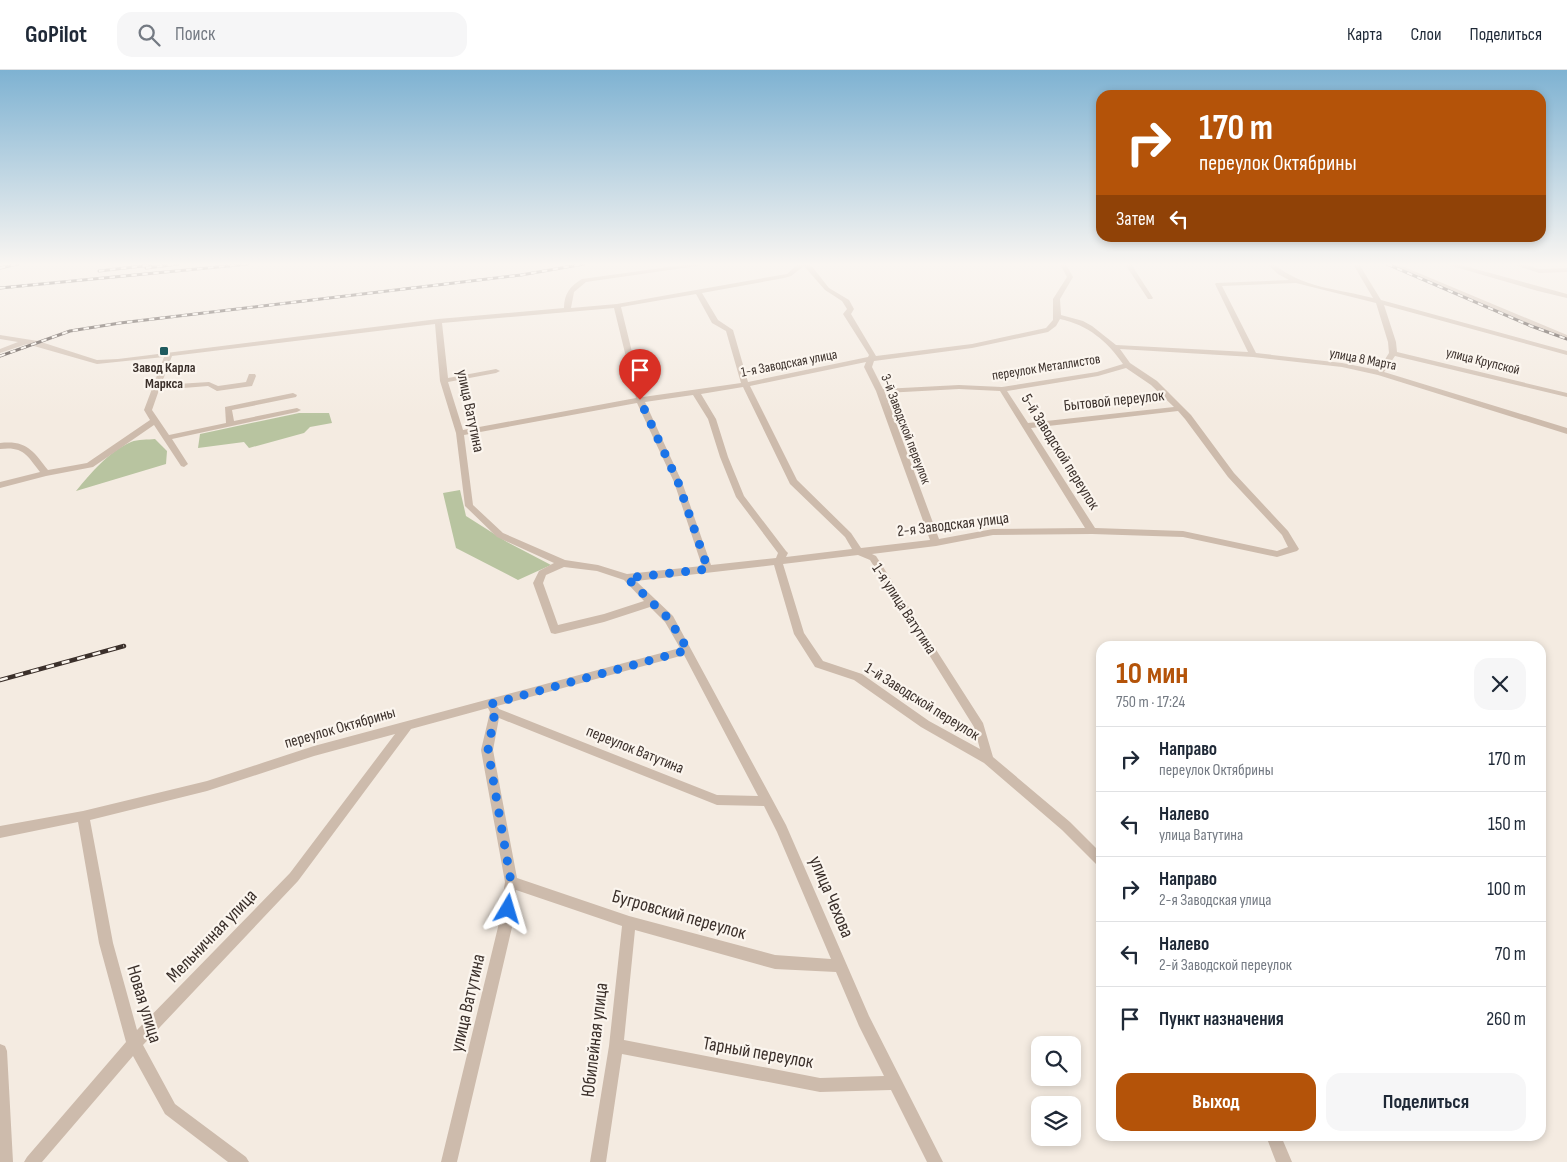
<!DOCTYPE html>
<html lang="ru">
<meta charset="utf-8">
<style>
body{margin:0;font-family:"Sofia Sans Condensed",sans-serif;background:#f6f6f7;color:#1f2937;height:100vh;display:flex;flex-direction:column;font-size:19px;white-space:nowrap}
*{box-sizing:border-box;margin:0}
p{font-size:16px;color:#747a83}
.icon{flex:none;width:28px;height:28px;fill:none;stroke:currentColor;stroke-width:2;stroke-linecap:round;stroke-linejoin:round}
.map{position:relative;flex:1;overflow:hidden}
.sheet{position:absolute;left:1096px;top:571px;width:450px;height:500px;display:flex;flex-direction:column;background:#fff;border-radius:15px;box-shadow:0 2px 8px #0003}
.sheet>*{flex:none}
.top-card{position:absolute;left:1096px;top:20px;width:450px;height:152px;border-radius:15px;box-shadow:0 2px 8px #0003;background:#b45309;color:#fff;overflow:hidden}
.fabs{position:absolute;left:1031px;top:966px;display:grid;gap:10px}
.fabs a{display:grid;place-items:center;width:50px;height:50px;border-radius:10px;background:#fff;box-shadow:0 2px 8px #0003;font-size:25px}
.pin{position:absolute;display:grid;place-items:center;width:42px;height:42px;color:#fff;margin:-51px -21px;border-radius:50% 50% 50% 0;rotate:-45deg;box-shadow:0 0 5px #0007}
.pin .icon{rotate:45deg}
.me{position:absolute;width:55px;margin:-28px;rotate:7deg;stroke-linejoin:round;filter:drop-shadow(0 0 4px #0008)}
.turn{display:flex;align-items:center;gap:18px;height:105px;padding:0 20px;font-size:22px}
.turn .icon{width:65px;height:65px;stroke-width:2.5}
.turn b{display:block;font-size:35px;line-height:42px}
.then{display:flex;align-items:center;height:48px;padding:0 20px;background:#0003;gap:10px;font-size:19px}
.round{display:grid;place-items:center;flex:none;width:52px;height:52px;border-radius:15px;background:#f6f6f7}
.overview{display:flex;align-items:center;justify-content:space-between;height:85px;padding:0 20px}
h1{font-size:30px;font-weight:700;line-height:38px;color:#b45309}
.primary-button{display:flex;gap:10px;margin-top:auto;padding:10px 20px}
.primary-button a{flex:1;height:58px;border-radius:15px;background:#b45309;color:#fff;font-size:20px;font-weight:700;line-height:58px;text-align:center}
.primary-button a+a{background:#f6f6f7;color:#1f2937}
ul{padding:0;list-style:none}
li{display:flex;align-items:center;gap:15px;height:65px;padding:0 20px;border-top:1px solid #e0e1e3}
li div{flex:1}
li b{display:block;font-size:19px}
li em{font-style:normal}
header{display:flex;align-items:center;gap:30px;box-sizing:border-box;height:70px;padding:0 25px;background:#fff;border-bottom:1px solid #e0e1e3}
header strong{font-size:24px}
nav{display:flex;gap:28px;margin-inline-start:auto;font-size:18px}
.search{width:350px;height:45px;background:#f6f6f7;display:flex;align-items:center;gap:12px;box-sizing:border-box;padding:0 18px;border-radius:15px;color:#747a83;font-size:19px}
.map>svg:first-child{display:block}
.green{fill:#b8c4a0}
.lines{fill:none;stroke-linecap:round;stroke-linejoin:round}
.minor{fill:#cdbbac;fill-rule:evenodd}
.rail-far1-casing{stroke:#3b302b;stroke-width:3}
.rail-casing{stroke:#3b302b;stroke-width:4.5}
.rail-far1{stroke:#fbf5ee;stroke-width:2;stroke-dasharray:5.5;stroke-linecap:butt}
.rail{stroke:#fbf5ee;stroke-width:2.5;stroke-dasharray:8;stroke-linecap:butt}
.route{stroke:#1a73e8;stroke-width:9;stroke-dasharray:0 16.2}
.poi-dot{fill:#1f5a5e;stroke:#fbf5ee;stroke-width:2}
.labels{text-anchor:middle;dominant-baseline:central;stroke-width:4.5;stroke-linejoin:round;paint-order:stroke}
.far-street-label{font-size:14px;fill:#3b302b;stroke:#fbf5ee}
.far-poi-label{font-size:14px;font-weight:bold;fill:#3b302b;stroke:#fbf5ee}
.street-label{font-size:16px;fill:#3b302b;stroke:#fbf5ee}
.near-street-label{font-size:19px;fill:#3b302b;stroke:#fbf5ee}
</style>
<header>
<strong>GoPilot</strong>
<div class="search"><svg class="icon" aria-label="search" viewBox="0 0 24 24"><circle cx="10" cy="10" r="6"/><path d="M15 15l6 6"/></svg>Поиск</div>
<nav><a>Карта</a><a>Слои</a><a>Поделиться</a></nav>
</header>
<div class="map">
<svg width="1567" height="1092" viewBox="0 0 1567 1092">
<rect width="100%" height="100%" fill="#f4ebe1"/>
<path class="green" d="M299 343H329L332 353 310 357 304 363 249 378 244 372 198 378 200 364Z
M155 369 167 381 166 394 76 421C92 402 108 382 131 372 138 369 148 370 155 369Z
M460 420 466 446 507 472 551 495 518 510 456 478 443 423Z"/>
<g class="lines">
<path class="minor" d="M690 194H711L586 212 574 222 571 238 617 234 781 205 787 204 798 194H810L829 218 849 230 854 239 851 244 876 286 972 274 1046 258 1053 250V229L1067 207 1060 194H1066L1073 207 1060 229 1061 245 1083 251 1092 256 1116 275 1248 282 1215 214 1216 213 1289 210 1278 204 1267 194H1274C1302 218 1339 219 1373 228L1353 194H1359L1381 230 1567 281V285L1384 235 1396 272 1397 282 1567 323V327L1395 286 1384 302 1567 358V364L1378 305 1342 297 1253 287 1120 279 1130 293 1157 311 1191 345 1234 403 1288 461 1299 479 1297 481 1277 487 1183 467 1092 464 993 465 936 476 872 484 876 486 983 653 993 687 1070 752 1101 783V797L1097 795 1062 760 984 693 921 657 854 610 815 597 794 564 774 495 636 511 673 546 786 755 869 946 943 1092H927L891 1020 820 1022 622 984 606 1092H590L609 976 622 856 516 820 513 853 457 1092H441L499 853 505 812 481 680 490 642 488 638 411 659 298 811 143 975 175 1034 246 1087 249 1092H228L165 1044 133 986 42 1092H24L27 1087 126 972 99 873 78 752 0 768V756L83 741 207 711 314 676 680 578 665 552 650 537 604 552 555 564 551 563 533 513 539 501 554 493 497 467 465 436 456 363 440 311 435 254 172 286 161 315 209 312 218 316 246 312 249 304H255L256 306 252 316 217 321 208 316 159 320 152 340 169 365 226 353 225 337 293 323 297 325 296 327 232 340 234 351 297 338 301 340 297 342 172 369 188 394 184 397 181 396 154 355 93 397 46 406 0 418V412L40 402C27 385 23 376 0 379V373C27 370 33 381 48 400L87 393 150 350 144 340 164 287 97 294 27 274 0 283V279L18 272 0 269V265L38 271 97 290 118 289 438 249 564 238C564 224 570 216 582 209ZM804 196 825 220 842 231 847 239 843 244 869 285 868 287 748 312 733 260 718 250 702 223 784 208 791 206ZM1296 213 1376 233 1388 272 1389 283 1378 300 1342 293 1256 283 1222 216ZM696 224 712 253 726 261 741 313 643 327 621 237ZM614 238 636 328 463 360 448 312 496 303 500 301 496 299 448 308 442 253ZM1060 249C1088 255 1107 271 1123 294L1097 302 1002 317 959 315 883 319 872 297 874 291 972 278 1048 262 1056 256ZM866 292 864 297 876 321 930 470 861 478 851 463 797 410 750 316ZM1126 298 1151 315 1174 337 1028 353 1007 321 1098 306ZM743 317 790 414 845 467 852 479 786 487 788 483 786 481 744 426 728 387 716 349 701 324ZM959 319 1000 321 1085 458 993 459 939 469 885 323ZM693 325 708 349 720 387 736 427 778 483 776 488 711 495 682 412 645 332ZM637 333 674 412 702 496 627 504 598 495 565 490 503 463 473 435 464 365ZM1178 341 1185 349 1228 407 1282 465 1288 477 1277 481 1183 461 1095 458 1031 358ZM858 485 870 490 974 657 980 679 929 651 862 604 823 591 804 563 783 494ZM564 497 597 501 624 510 644 531 604 544 558 555 543 513 546 505ZM684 585 758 726 717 725 499 639 497 636ZM499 648 717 735 764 736 777 762 831 889 775 885 629 846 517 808 493 680ZM395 664 290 803 137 960 113 873 90 750 207 721 314 686ZM635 860 775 899 836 902 859 956 884 1006 820 1008 624 970Z
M1125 194H1131L1153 228 1152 229H1148Z
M1388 194H1397L1567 265V270Z
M1445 194H1457L1567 224V228L1538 221Z
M1512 194H1523L1539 199 1567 198V202L1539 203Z
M0 974 5 976 7 981 13 1092H0Z
M1266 1066H1281L1292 1092H1276Z"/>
<defs>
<path id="rail-far1" d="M1387 194 1531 256 1567 269
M0 198 18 194
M146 198 178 194
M99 201 151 195
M0 218 248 194
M0 286 70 261 120 253 521 205 584 194"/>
<path id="rail" d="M0 610 124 576"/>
</defs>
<use href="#rail-far1" class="rail-far1-casing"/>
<use href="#rail" class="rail-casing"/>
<use href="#rail-far1" class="rail-far1"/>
<use href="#rail" class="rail"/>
</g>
<linearGradient id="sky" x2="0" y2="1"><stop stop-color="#7eb2d2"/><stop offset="0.56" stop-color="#faf6f2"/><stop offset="1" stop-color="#faf6f2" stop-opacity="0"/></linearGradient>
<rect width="1567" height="347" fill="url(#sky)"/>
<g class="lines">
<path class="route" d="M508 839 511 812 488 680 495 642 491 634 688 580 669 549 627 508 708 499 678 412 640 330"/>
</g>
<rect class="poi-dot" x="159" y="276" width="10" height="10" rx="2.5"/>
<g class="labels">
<g class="far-street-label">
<text transform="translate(1363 289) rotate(11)">улица 8 Марта</text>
<text transform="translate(1483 291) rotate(14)">улица Крупской</text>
<text transform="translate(789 293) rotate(-11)">1-я Заводская улица</text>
<text transform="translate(1046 297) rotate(-9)">переулок Металлистов</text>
<text transform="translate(906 359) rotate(69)">3-й Заводской переулок</text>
</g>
<g class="far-poi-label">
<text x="164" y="297">Завод Карла<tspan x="164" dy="16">Маркса</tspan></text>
</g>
<g class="street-label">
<text transform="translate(1114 331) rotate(-6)">Бытовой переулок</text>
<text transform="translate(470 341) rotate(78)">улица Ватутина</text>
<text transform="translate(1060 382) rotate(58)">5-й Заводской переулок</text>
<text transform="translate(953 455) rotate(-7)">2-я Заводская улица</text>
<text transform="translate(904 539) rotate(57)">1-я улица Ватутина</text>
<text transform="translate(922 632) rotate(32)">1-й Заводской переулок</text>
<text transform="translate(340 658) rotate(-16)">переулок Октябрины</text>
<text transform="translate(635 680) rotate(22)">переулок Ватутина</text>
</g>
<g class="near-street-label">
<text transform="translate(831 827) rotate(67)">улица Чехова</text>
<text transform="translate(679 845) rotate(16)">Бугровский переулок</text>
<text transform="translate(212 866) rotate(-46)">Мельничная улица</text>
<text transform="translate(468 933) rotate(-77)">улица Ватутина</text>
<text transform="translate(144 934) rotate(73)">Новая улица</text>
<text transform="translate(595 970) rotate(-83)">Юбилейная улица</text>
<text transform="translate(758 983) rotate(10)">Тарный переулок</text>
</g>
</g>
</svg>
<div class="fabs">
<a><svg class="icon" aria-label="search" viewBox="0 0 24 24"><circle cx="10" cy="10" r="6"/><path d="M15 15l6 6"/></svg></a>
<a><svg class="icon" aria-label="layers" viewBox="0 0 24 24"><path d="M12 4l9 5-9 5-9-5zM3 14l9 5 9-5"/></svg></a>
</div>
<div class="pin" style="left:640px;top:330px;background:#d93025"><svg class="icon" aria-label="arrive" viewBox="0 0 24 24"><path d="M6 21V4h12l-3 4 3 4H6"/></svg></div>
<svg class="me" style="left:508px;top:839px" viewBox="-20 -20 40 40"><path d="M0-17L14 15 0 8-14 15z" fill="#1a73e8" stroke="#fff" stroke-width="4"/></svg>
<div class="top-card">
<div class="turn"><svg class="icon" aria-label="right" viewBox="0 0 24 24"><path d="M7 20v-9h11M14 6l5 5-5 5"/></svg><div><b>170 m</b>переулок Октябрины</div></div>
<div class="then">Затем<svg class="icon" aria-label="left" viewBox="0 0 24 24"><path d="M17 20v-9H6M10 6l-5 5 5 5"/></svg></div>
</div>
<section class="sheet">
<div class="overview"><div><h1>10 мин</h1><p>750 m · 17:24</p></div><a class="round"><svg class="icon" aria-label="close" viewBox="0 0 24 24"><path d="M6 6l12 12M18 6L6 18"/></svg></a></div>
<ul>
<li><svg class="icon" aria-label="right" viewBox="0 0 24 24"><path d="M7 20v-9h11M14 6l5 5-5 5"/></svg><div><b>Направо</b><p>переулок Октябрины</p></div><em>170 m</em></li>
<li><svg class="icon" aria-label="left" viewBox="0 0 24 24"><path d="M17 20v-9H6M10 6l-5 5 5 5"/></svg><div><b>Налево</b><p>улица Ватутина</p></div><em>150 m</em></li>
<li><svg class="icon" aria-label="right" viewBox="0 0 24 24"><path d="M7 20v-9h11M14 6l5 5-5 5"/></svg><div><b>Направо</b><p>2-я Заводская улица</p></div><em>100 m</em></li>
<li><svg class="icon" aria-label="left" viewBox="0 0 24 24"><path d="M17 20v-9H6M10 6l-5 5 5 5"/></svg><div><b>Налево</b><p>2-й Заводской переулок</p></div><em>70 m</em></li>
<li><svg class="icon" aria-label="arrive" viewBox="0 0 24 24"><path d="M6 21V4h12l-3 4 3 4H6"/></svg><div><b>Пункт назначения</b></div><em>260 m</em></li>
</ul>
<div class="primary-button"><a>Выход</a><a>Поделиться</a></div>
</section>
</div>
